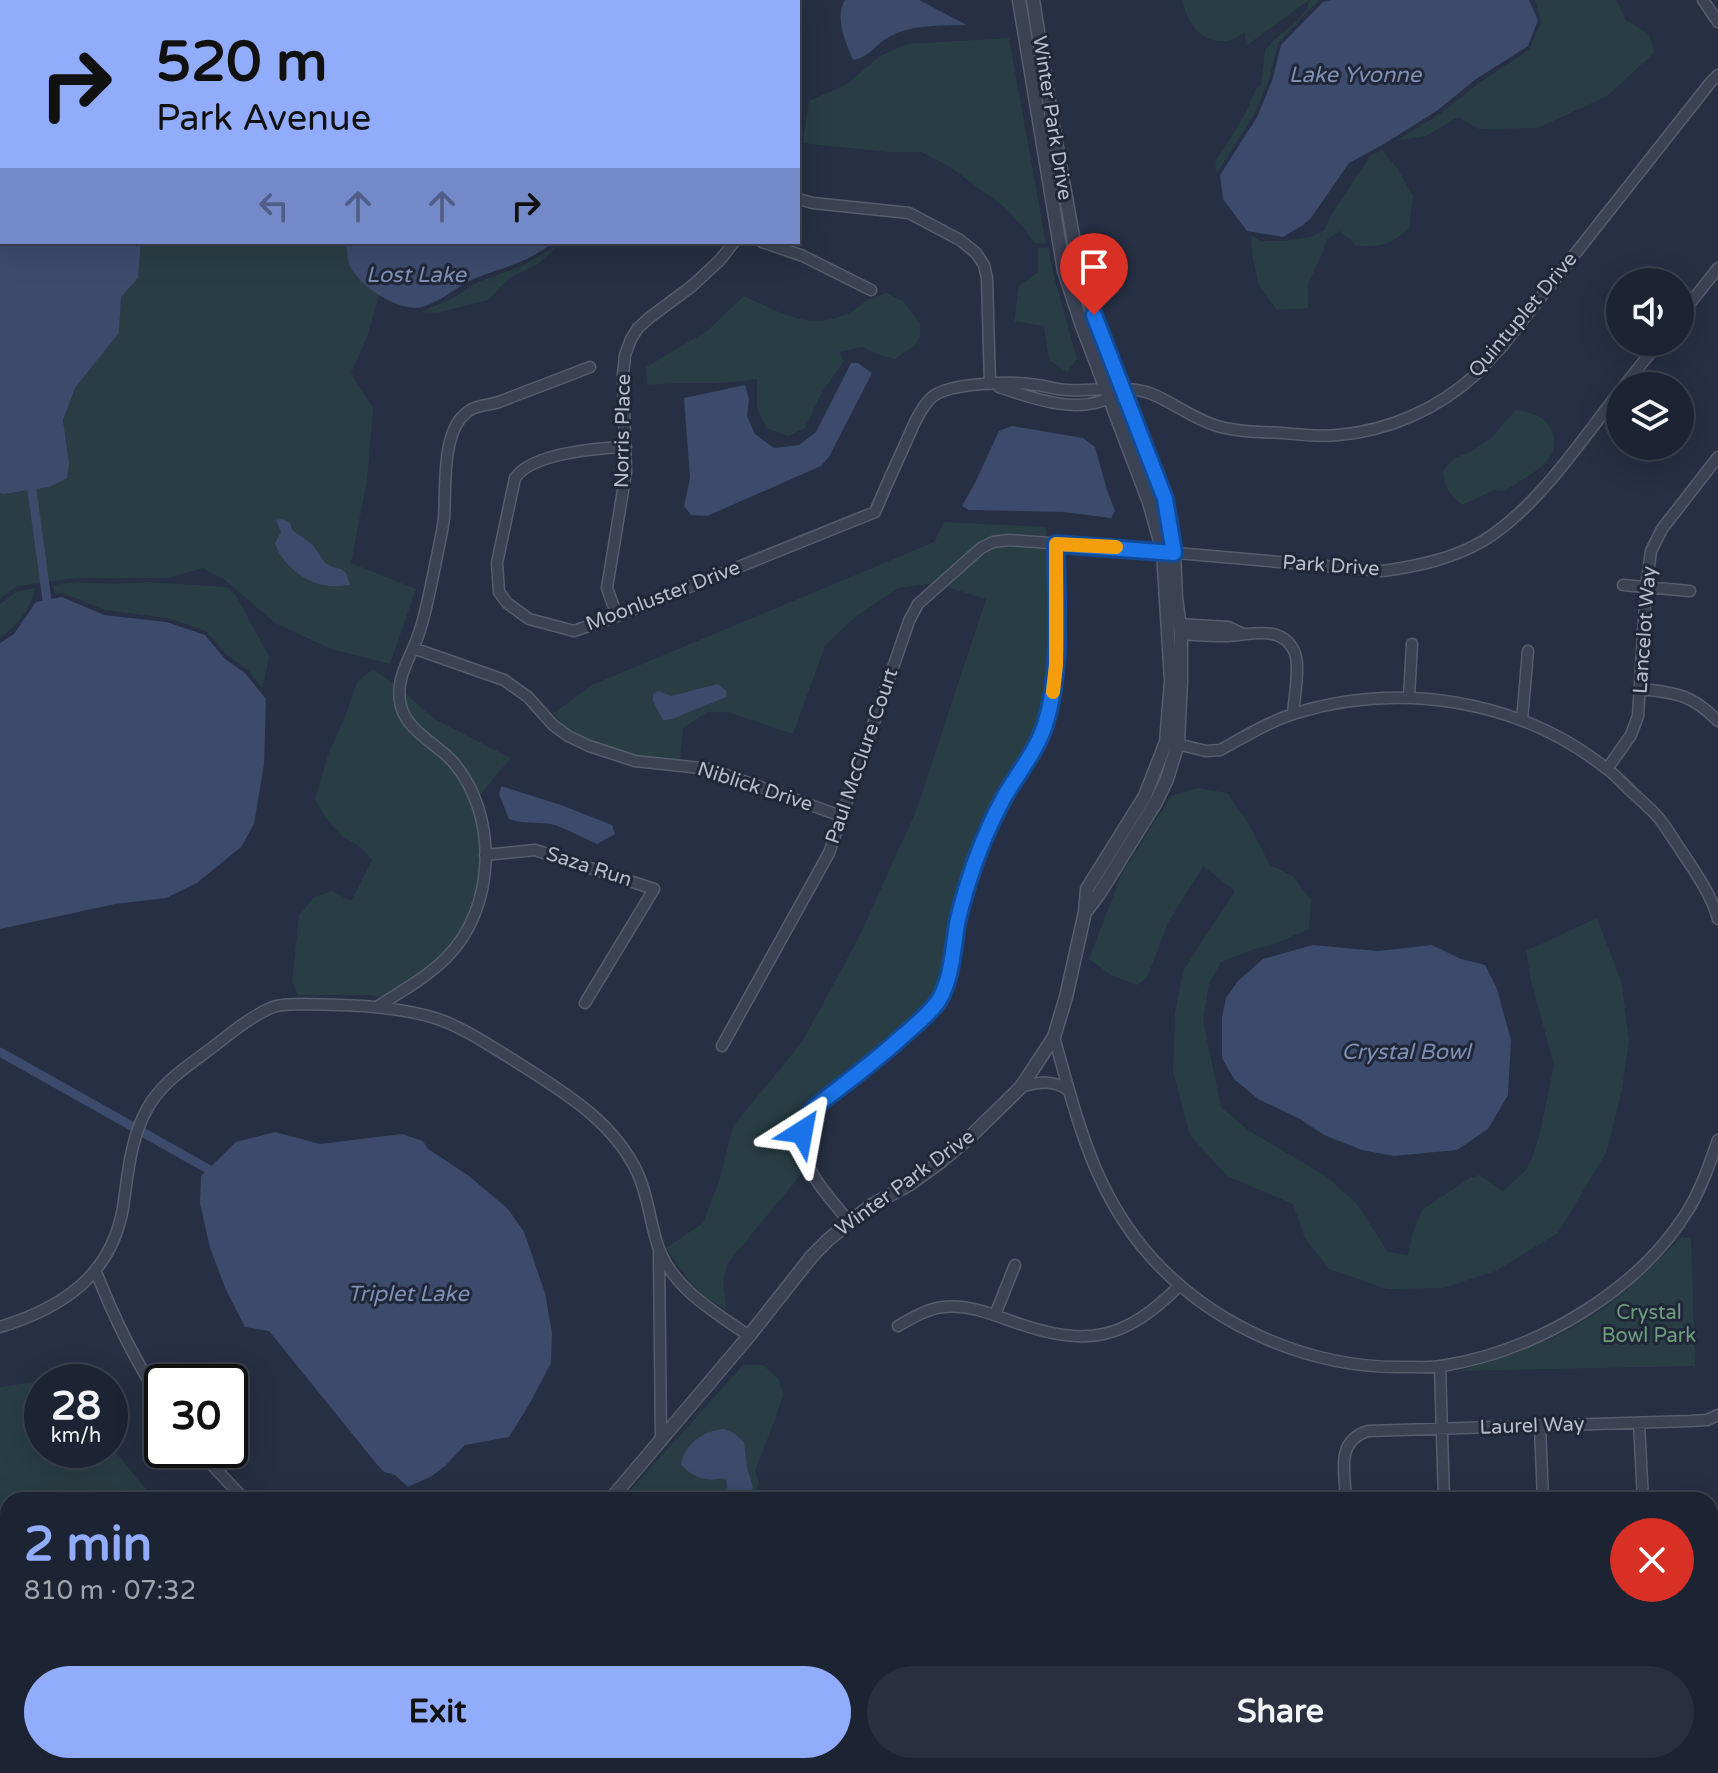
<!DOCTYPE html>
<meta charset="utf-8">
<style>
body{margin:0;font-family:"Varela Round",sans-serif;background:#292f3e;color:#f1f3f6;height:100vh;display:flex;flex-direction:column;font-size:30px;white-space:nowrap}
*{box-sizing:border-box;margin:0}
p{font-size:26px;color:#a0a4ac}
.icon{flex:none;width:44px;height:44px;fill:none;stroke:currentColor;stroke-width:2;stroke-linecap:round;stroke-linejoin:round}
.map{position:relative;flex:1;overflow:hidden}
.sheet{position:absolute;left:0px;top:1492px;width:1718px;height:282px;display:flex;flex-direction:column;background:#1c2332;border-radius:24px 24px 0 0;box-shadow:0 8px 32px #0002,0 0 0 2px #3a404d}
.sheet>*{flex:none}
.top-card{position:absolute;left:0px;top:0px;width:800px;height:244px;box-shadow:0 8px 32px #0002,0 0 0 2px #3a404d;background:#90acfa;color:#111;overflow:hidden}
.controls{position:absolute;left:1606px;top:268px;display:grid;gap:16px}
.controls a{display:grid;place-items:center;width:88px;height:88px;border-radius:50%;background:#1c2332;box-shadow:0 8px 32px #0002,0 0 0 2px #3a404d;font-size:40px}
.speed{position:absolute;left:24px;top:1364px;display:flex;gap:16px;font-size:40px;font-weight:700;text-align:center}
.speed>*{display:grid;place-content:center;width:104px;height:104px;border-radius:50%;background:#1c2332;box-shadow:0 8px 32px #0002,0 0 0 2px #3a404d;line-height:1}
.speed small{font-size:20px;font-weight:400}
.speed .limit{border:4px solid #111;border-radius:12px;background:#fff;color:#111}
.pin{position:absolute;display:grid;place-items:center;width:68px;height:68px;color:#fff;margin:-82px -34px;border-radius:50% 50% 50% 0;rotate:-45deg;box-shadow:0 0 8px #0007}
.pin .icon{rotate:45deg}
.me{position:absolute;width:88px;margin:-44px;rotate:34deg;stroke-linejoin:round;filter:drop-shadow(0 0 6px #0008)}
.turn{display:flex;align-items:center;gap:28px;height:168px;padding:0 24px;font-size:36px}
.turn .icon{width:104px;height:104px;stroke-width:2.5}
.turn b{display:block;font-size:56px;line-height:68px}
.lanes{display:flex;align-items:center;height:76px;padding:0 24px;background:#0003;justify-content:center;gap:40px;direction:ltr}
.lanes .off{opacity:.35}
.round{display:grid;place-items:center;flex:none;width:84px;height:84px;border-radius:42px;background:#292f3e}
.headline{display:flex;align-items:center;justify-content:space-between;height:136px;padding:0 24px}
h1{font-size:48px;font-weight:700;line-height:60px;color:#90acfa}
.cta{display:flex;gap:16px;margin-top:auto;padding:16px 24px}
.cta a{flex:1;height:92px;border-radius:48px;background:#90acfa;color:#111;font-size:32px;font-weight:700;line-height:92px;text-align:center}
.cta a+a{background:#292f3e;color:#f1f3f6}
.map>svg:first-child{display:block}
.green{fill:#283e44}
.water{fill:#3c4b6c}
.lines{fill:none;stroke-linecap:round;stroke-linejoin:round}
.canal{stroke:#3c4b6c;stroke-width:9}
.minor-casing{stroke:#565d6d;stroke-width:13}
.tertiary-casing{stroke:#565d6d;stroke-width:15}
.minor{stroke:#3b4253;stroke-width:10}
.tertiary{stroke:#3b4253;stroke-width:12}
.route-casing{stroke:#114b97;stroke-width:20}
.route{stroke:#1a73e8;stroke-width:14}
.slow{stroke:#f59e0b;stroke-width:14}
.labels{text-anchor:middle;dominant-baseline:central;stroke-width:6;stroke-linejoin:round;paint-order:stroke}
.street-label{font-size:20px;fill:#b8bdcc;stroke:#1f2738}
.park-label{font-size:20px;fill:#6f9e7f;stroke:#1f2738}
.water-label{font-size:22px;font-style:italic;fill:#7f8fb3;stroke:#1f2738}
</style>
<div class="map">
<svg width="1718" height="1773" viewBox="0 0 1718 1773">
<rect width="100%" height="100%" fill="#262f43"/>
<path class="green" d="M90 0H436L431 2H91Z
M1182 0H1309L1246 46 1245 32C1240 35 1232 40 1227 41 1201 44 1187 22 1182 0Z
M1310 0H1319L1278 43 1269 80 1254 115 1217 173V180L1215 162 1229 141 1248 108 1255 90 1261 84 1265 50 1275 39 1297 21 1307 8Z
M1535 0H1616L1626 20 1649 34 1654 53 1607 96 1538 128 1479 129 1458 117 1426 136 1396 141 1440 114 1479 83 1529 50 1541 22Z
M1009 38 1046 244 1034 243 1025 229 1003 206 950 167 921 152H886L803 143 809 101 847 84 880 56 907 44Z
M1382 150 1397 168 1413 196 1409 229C1387 246 1384 246 1357 246L1340 231 1327 239 1323 252 1308 284V308L1277 310 1259 286 1253 259 1251 236 1262 241H1283L1311 237 1324 230 1331 215 1370 156Z
M141 242H346C350 274 356 275 379 295L367 337 351 373 373 408 367 480 351 563 416 589 390 664 331 649 275 623 225 580 203 568 168 578H77L17 586 0 599V493L4 494 49 487 69 463 63 420 75 388 119 333 121 297 138 278Z
M558 245 538 264 508 279 488 300 437 313 421 312 451 299 478 282 522 266Z
M1049 246 1051 265 1077 359 1067 372 1049 360 1044 326 1014 321 1019 286 1038 272V248H1045Z
M886 293 903 301 920 324V337L914 346 895 359 880 355 862 347 839 352 844 361 821 394 805 428 788 436 766 428 757 408V379C721 386 684 381 647 385L646 367 707 331 744 296C782 313 811 333 853 311 858 308 862 303 868 300 873 297 880 295 886 293Z
M1516 410C1532 413 1546 416 1552 432 1564 462 1524 477 1505 491L1494 490 1462 505C1450 495 1444 488 1443 471L1454 458 1470 452 1490 439Z
M944 522 1046 527 1048 563V687L1031 738 982 824 968 863 939 984 916 1015 872 1054 806 1105 796 1123 797 1154 803 1172 727 1264 723 1283 726 1305 725 1309 703 1295 688 1279 666 1248 703 1223 719 1181 733 1126 802 1042 858 939 916 811 986 599 934 583 898 588 854 618 825 646 793 734 727 712H707L683 728 680 760C672 760 663 761 655 760 627 757 568 739 554 713L592 685 934 542Z
M77 582 116 584 147 582 227 587 235 594 269 656 263 689 248 670 227 655 206 631 167 618 105 610 63 593 55 594 53 585Z
M35 588C33 606 16 627 0 638V604L18 591Z
M373 669 395 685C396 736 424 734 451 767 494 819 488 900 446 950 430 970 404 984 382 998L370 995H298L292 981 299 916 314 897 332 891 351 901 372 860 360 847 342 836 325 817 315 799 329 752 345 717 357 682Z
M404 692 434 719 511 758 479 796V799C473 785 467 772 457 760 439 737 405 725 404 692Z
M1198 788 1227 793 1249 824 1270 865 1293 876 1311 900 1309 929 1272 945 1254 949 1221 962 1209 984 1203 1020 1221 1107 1248 1130 1327 1177 1357 1204 1388 1252 1408 1255 1413 1232 1422 1210 1470 1178 1479 1175 1503 1191 1525 1171 1531 1161 1540 1133 1554 1065 1531 981 1526 951 1597 918 1622 984 1629 1042 1622 1089 1607 1151 1558 1233 1496 1271 1443 1288 1387 1289 1329 1269 1305 1238 1293 1204 1227 1176 1190 1135 1173 1072 1175 1013 1183 971 1235 891 1203 866 1168 923 1147 978 1137 985 1111 975 1089 959 1122 873 1171 796Z
M1682 1237 1691 1238 1695 1366 1458 1371C1507 1357 1550 1343 1594 1315 1626 1294 1654 1264 1682 1237Z
M743 1365H763L779 1379 783 1395 774 1422 755 1471 759 1483 752 1500H622Z
M62 1378 70 1382H42V1450H110V1440L118 1455 155 1500H8V1766H386L387 1773H0V1387Z
M420 1766H777L778 1773H420Z"/>
<path class="water" d="M0 0H90L91 2H2V242H141L138 278 121 297 119 333 75 388 63 420 69 463 67 478 49 487 4 494 0 493Z
M845 0H919L967 25C941 26 914 24 891 36 875 44 872 56 853 60 846 43 834 17 845 0Z
M1331 0H1529L1538 20 1528 46 1476 79 1438 110 1384 144 1349 163 1311 218 1303 225 1283 237 1247 231 1223 199 1220 175 1257 117 1272 81 1281 45 1323 2Z
M346 242H555C543 250 531 258 517 263 504 269 489 272 476 278 457 286 443 301 422 307 400 313 359 286 350 266 347 259 347 250 346 242Z
M851 363H858L872 373 829 457 821 466 707 516 691 515 684 506 690 478 684 398 745 385 749 399 747 416 755 434 774 448 799 445 816 432Z
M1012 426 1083 438 1095 447 1107 490 1115 511 1111 518 1063 512 969 510 962 506 975 483 999 431Z
M282 519 290 523 292 530 313 545 325 563 332 567 341 569 346 573 350 585C341 586 332 587 323 585 303 581 281 563 275 543L281 532 276 520Z
M62 597 104 615 166 622 205 635 225 659 245 673 266 699 264 764 254 824 241 847 197 883 166 898 115 904 0 929V643L14 634 36 602Z
M718 684 726 691V697L672 719 663 720 653 701V694L658 691 671 696Z
M501 786 561 805 612 825 615 834 597 844C583 838 569 830 555 825 540 821 525 825 509 819L499 794Z
M1313 945 1378 951 1432 945 1461 959 1485 965 1497 989 1511 1040 1508 1095 1488 1129 1457 1150 1394 1156 1362 1150 1324 1135 1300 1119 1258 1099 1234 1079 1222 1058V1017L1226 998 1238 981 1263 959Z
M275 1132 320 1144 402 1134 423 1141 428 1149 469 1176 508 1209 524 1232 545 1293 552 1333 551 1363 530 1403 509 1437 465 1445 445 1466 432 1476 408 1487 395 1475 384 1472 375 1462 269 1331 245 1327 226 1290 210 1248 200 1203 201 1176 236 1142Z
M725 1429 735 1434 744 1442 747 1468 753 1487 747 1500H725L728 1493 726 1480 721 1478C706 1483 692 1476 681 1465 684 1444 704 1430 725 1429Z"/>
<g class="lines">
<path class="canal" d="M32 490 47 600
M0 1052 208 1169"/>
<defs>
<path id="minor" d="M779 0V2
M1703 0 1718 22
M798 199 813 203 909 213 960 240 976 253 984 265 987 278 990 384
M762 242 803 256 871 290
M1680 316 1718 268
M1624 386 1659 342
M999 387C1034 399 1081 416 1115 395
M626 447C597 448 532 453 515 478L497 563 499 592 507 603 529 619 574 631 617 616 875 512C885 488 896 464 907 440 913 426 920 409 931 398 948 382 1014 381 1037 385 1047 386 1057 390 1067 390 1093 392 1127 384 1152 394 1174 403 1193 419 1217 426 1238 432 1261 432 1283 433 1302 435 1320 437 1338 435 1388 431 1438 409 1475 375 1484 367 1491 357 1500 349L1710 83 1718 75
M1623 585 1690 591
M617 616 607 588 626 472 623 375 625 355 631 339 638 328 649 318 692 286 720 260 734 242
M1179 624 1228 627 1243 634
M1181 634C1195 635 1210 636 1225 636 1248 636 1281 623 1294 651 1301 664 1294 698 1293 714
M413 648 504 680 528 697 553 725 568 736 589 746 635 761 710 769 841 816
M1640 689C1677 693 1691 694 1718 721
M1409 697 1412 644
M1522 720 1528 651
M1173 743 1206 751 1220 750C1244 737 1270 721 1296 713 1401 681 1521 700 1607 769 1617 776 1625 786 1634 794 1641 801 1649 807 1656 815 1663 822 1668 831 1674 840 1689 863 1711 892 1718 919
M1607 769 1631 735 1638 716 1646 587 1651 551 1662 529 1718 457
M485 855 535 850 654 889 585 1003
M377 1007C400 992 426 978 446 958 496 909 499 815 453 762 437 744 407 731 401 706 394 680 410 659 418 636 426 614 430 589 435 566 438 550 442 534 444 518 446 491 442 440 461 418 462 417 469 410 470 410 478 405 490 405 499 402 529 390 560 379 590 367
M1054 1037C1077 1118 1093 1192 1151 1257 1214 1327 1311 1369 1405 1367 1417 1367 1430 1368 1442 1366 1536 1351 1640 1291 1690 1207 1702 1186 1710 1163 1718 1140
M722 1046 829 853 909 621 918 604 981 548 993 542 1008 540 1119 548 1383 571C1418 566 1452 559 1483 541 1537 508 1581 441 1620 391
M1021 1087C1039 1082 1054 1079 1069 1091
M849 1222C822 1187 782 1152 815 1107 845 1084 876 1061 904 1035 916 1024 930 1014 939 1000 950 982 952 958 955 936 958 918 962 900 968 883 977 854 989 825 1003 799 1017 774 1036 752 1044 725 1063 668 1056 603 1056 544
M659 1253 661 1440
M96 1272C114 1318 135 1361 162 1402
M995 1315 1015 1265
M898 1326C912 1318 927 1309 943 1307 967 1304 992 1314 1014 1322 1088 1348 1125 1340 1180 1285
M0 1327C62 1308 111 1276 123 1208 128 1174 130 1140 147 1109 163 1079 196 1061 222 1040 237 1028 255 1014 273 1007 282 1004 293 1004 303 1004 347 1005 392 1005 435 1018 463 1027 490 1046 515 1061 562 1091 614 1121 638 1174 649 1198 650 1225 659 1249 675 1290 715 1312 749 1336
M1440 1366 1444 1500
M1639 1423 1643 1500
M1540 1426 1543 1500
M198 1450 245 1500
M1346 1500C1345 1473 1335 1441 1368 1431L1690 1421 1707 1420 1718 1415
M1563 1766 1575 1773
M1614 1773 1618 1766"/>
<path id="tertiary" d="M1033 0 1052 120 1078 264 1094 315 1165 499 1174 553 1176 598 1181 634V681L1178 743 1167 779 1156 802 1099 894 1087 910
M610 1500 749 1336 812 1256 829 1239 870 1206 910 1184 939 1163 971 1136 1021 1087 1054 1037 1066 997 1085 912 1087 889 1145 796 1166 742 1171 681 1163 552 1149 502 1081 323 1064 271 1019 0
M403 1766V1773"/>
</defs>
<use href="#minor" class="minor-casing"/>
<use href="#tertiary" class="tertiary-casing"/>
<use href="#minor" class="minor"/>
<use href="#tertiary" class="tertiary"/>
</g>
<g class="lines">
<defs>
<path id="route" d="M802 1132 806 1118 815 1107C845 1083 876 1061 904 1035 916 1024 930 1014 939 1000 952 978 953 949 957 924 960 910 964 896 968 883 977 854 989 825 1003 799 1017 774 1036 752 1045 725 1063 667 1056 603 1056 544L1174 553 1165 499 1094 315"/>
</defs>
<use href="#route" class="route-casing"/>
<use href="#route" class="route"/>
<path class="slow" d="M1053 692 1056 665V544L1116 547"/>
</g>
<g class="labels">
<g class="street-label">
<text transform="translate(1052 118) rotate(81)">Winter Park Drive</text>
<text transform="translate(1523 315) rotate(-50)">Quintuplet Drive</text>
<text transform="translate(623 431) rotate(-89)">Norris Place</text>
<text transform="translate(1331 566) rotate(4)">Park Drive</text>
<text transform="translate(663 596) rotate(-21)">Moonluster Drive</text>
<text transform="translate(1645 630) rotate(-86)">Lancelot Way</text>
<text transform="translate(862 756) rotate(-71)">Paul McClure Court</text>
<text transform="translate(755 787) rotate(18)">Niblick Drive</text>
<text transform="translate(589 867) rotate(18)">Saza Run</text>
<text transform="translate(905 1183) rotate(-36)">Winter Park Drive</text>
<text transform="translate(1532 1426) rotate(-2)">Laurel Way</text>
</g>
<g class="park-label">
<text x="1649" y="1313">Crystal<tspan x="1649" dy="23">Bowl Park</tspan></text>
</g>
<g class="water-label">
<text x="1355" y="75">Lake Yvonne</text>
<text x="416" y="275">Lost Lake</text>
<text x="1406" y="1052">Crystal Bowl</text>
<text x="408" y="1294">Triplet Lake</text>
</g>
</g>
</svg>
<div class="controls">
<a><svg class="icon" aria-label="sound" viewBox="0 0 24 24"><path d="M4 9h4l5-4v14l-5-4H4zM17 9q2 3 0 6"/></svg></a>
<a><svg class="icon" aria-label="layers" viewBox="0 0 24 24"><path d="M12 4l9 5-9 5-9-5zM3 14l9 5 9-5"/></svg></a>
</div>
<div class="speed"><div>28<small>km/h</small></div><div class="limit">30</div></div>
<div class="pin" style="left:1094px;top:315px;background:#d93025"><svg class="icon" aria-label="arrive" viewBox="0 0 24 24"><path d="M6 21V4h12l-3 4 3 4H6"/></svg></div>
<svg class="me" style="left:802px;top:1132px" viewBox="-20 -20 40 40"><path d="M0-17L14 15 0 8-14 15z" fill="#1a73e8" stroke="#fff" stroke-width="4"/></svg>
<div class="top-card">
<div class="turn"><svg class="icon" aria-label="right" viewBox="0 0 24 24"><path d="M7 20v-9h11M14 6l5 5-5 5"/></svg><div><b>520 m</b>Park Avenue</div></div>
<div class="lanes"><svg class="icon off" aria-label="left" viewBox="0 0 24 24"><path d="M17 20v-9H6M10 6l-5 5 5 5"/></svg><svg class="icon off" aria-label="ahead" viewBox="0 0 24 24"><path d="M12 20V5M6 11l6-6 6 6"/></svg><svg class="icon off" aria-label="ahead" viewBox="0 0 24 24"><path d="M12 20V5M6 11l6-6 6 6"/></svg><svg class="icon" aria-label="right" viewBox="0 0 24 24"><path d="M7 20v-9h11M14 6l5 5-5 5"/></svg></div>
</div>
<section class="sheet">
<div class="headline"><div><h1>2 min</h1><p>810 m · 07:32</p></div><a class="round" style="background:#d93025;color:#fff"><svg class="icon" aria-label="close" viewBox="0 0 24 24"><path d="M6 6l12 12M18 6L6 18"/></svg></a></div>
<div class="cta"><a>Exit</a><a>Share</a></div>
</section>
</div>
